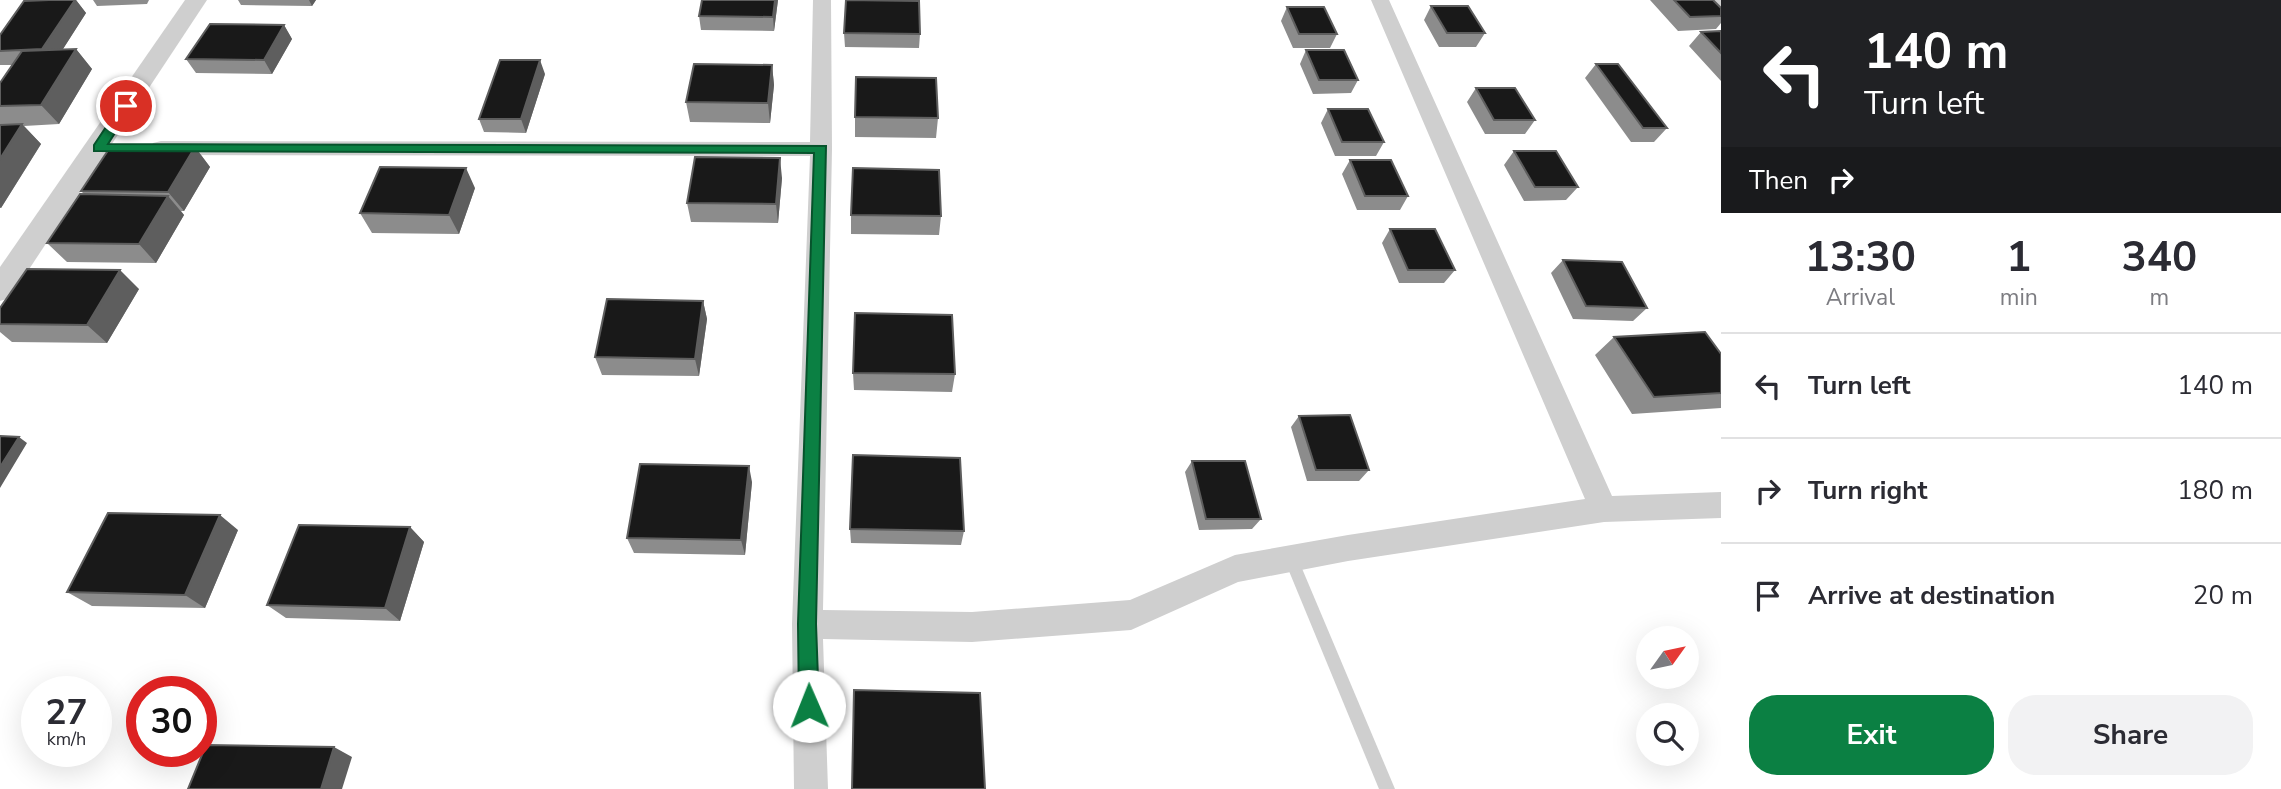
<!DOCTYPE html>
<style>
body{margin:0;font-family:"Nunito Sans",sans-serif;background:#f2f2f3;color:#2b2b33;height:100vh;display:flex;flex-direction:column;font-size:26px;white-space:nowrap}
*{box-sizing:border-box;margin:0}
p{font-size:23px;color:#7c7c81}
.icon{flex:none;width:38px;height:38px;fill:none;stroke:currentColor;stroke-width:2;stroke-linecap:round;stroke-linejoin:round}
.map{position:relative;flex:1;overflow:hidden}
.details{display:flex;flex-direction:column;background:#fff;width:560px}
.details>*{flex:none}
.hud{background:#202124;color:#fff;overflow:hidden}
.needle{width:46px;rotate:57deg}
.tools{position:absolute;left:1636px;top:626px;display:grid;gap:14px}
.tools a{display:grid;place-items:center;width:63px;height:63px;border-radius:50%;background:#fff;box-shadow:0 7px 28px #0002;font-size:35px}
.speed{position:absolute;left:21px;top:676px;display:flex;gap:14px;font-size:35px;font-weight:700;text-align:center}
.speed>*{display:grid;place-content:center;width:91px;height:91px;border-radius:50%;background:#fff;box-shadow:0 7px 28px #0002;line-height:1}
.speed small{font-size:18px;font-weight:400}
.speed .limit{border:10px solid #d22;background:#fff;color:#111}
.pin{position:absolute;display:grid;place-items:center;width:60px;height:60px;color:#fff;margin:-30px;border:4px solid #fff;border-radius:50%;box-shadow:0 2px 7px #0007}
.me{position:absolute;width:77px;margin:-38px;rotate:359deg;stroke-linejoin:round;filter:drop-shadow(0 0 5px #0008)}
.turn{display:flex;align-items:center;gap:24px;height:147px;padding:0 28px;font-size:32px}
.turn .icon{width:91px;height:91px;stroke-width:2.5}
.turn b{display:block;font-size:49px;line-height:60px}
.then{display:flex;align-items:center;height:66px;padding:0 28px;background:#0003;gap:14px;font-size:26px}
.eta{display:flex;justify-content:space-evenly;align-items:center;height:119px;text-align:center}
.eta b{font-size:42px;font-weight:700;line-height:49px}
.cta{display:flex;gap:14px;margin-top:auto;padding:14px 28px}
.cta a{flex:1;height:80px;border-radius:28px;background:#0b8043;color:#fff;font-size:28px;font-weight:700;line-height:80px;text-align:center}
.cta a+a{background:#f2f2f3;color:#2b2b33}
ul{padding:0;list-style:none}
li{display:flex;align-items:center;gap:21px;height:105px;padding:0 28px;border-top:2px solid #e1e1e2}
li div{flex:1}
li b{display:block;font-size:26px}
li em{font-style:normal}
main{display:flex;flex:1;min-height:0}
.map>svg:first-child{display:block}
.lines{fill:none;stroke-linecap:round;stroke-linejoin:round}
.service{fill:#cfcfcf;fill-rule:evenodd}
.minor{fill:#cfcfcf;fill-rule:evenodd}
.tertiary{fill:#cfcfcf;fill-rule:evenodd}
.wall{fill:#8c8c8c}
.shaded-wall{fill:#5e5e5e}
.building{fill:#191919;stroke:#5e5e5e;stroke-width:2}
.route{fill:#0b8043;stroke:#07532c;stroke-width:2}
</style>
<main>
<div class="map">
<svg width="1721" height="789" viewBox="0 0 1721 789">
<rect width="100%" height="100%" fill="#fff"/>
<g class="lines">
<path class="service" d="M1291 553 1296 555 1298 559 1395 789H1379L1284 559 1286 555Z"/>
<path class="minor" d="M813 0H831L832 149 823 610 972 612 1130 600 1235 555 1348 535 1585 499 1371 0H1389L1612 496 1721 492V518L1604 522 1348 561 1238 582 1131 630 972 642 823 639 828 789H794L792 624 810 156 161 155 153 153 150 148 153 143 161 141 810 142Z
M1710 0H1721V8L1714 6Z"/>
<path class="tertiary" d="M185 0H207L10 298 0 301V267Z"/>
</g>
<path class="wall" d="M49 0H76L86 13 63 49H76L92 69 59 124 24 126 41 144 1 208H0V83L12 65H0V35Z
M93 0H149L147 4 97 6Z
M238 0H316L312 6 241 5Z
M778 0 774 31 701 30 699 16Z
M1650 0H1713L1721 8V23L1716 29 1678 31Z
M1431 6 1485 33 1476 47H1439L1424 20Z
M1287 7 1337 34 1330 48H1293L1281 21Z
M284 25 292 39 272 74 196 73 186 59Z
M1721 31V81L1689 46 1701 32Z
M844 33 920 34 919 48 845 47Z
M1306 50 1358 80 1351 93 1313 94 1300 64Z
M1596 64 1667 128 1654 142H1631L1585 78Z
M772 65 774 85 770 123 690 122 686 102Z
M545 74 526 133 484 132 479 119Z
M1476 88 1535 120 1525 134H1485L1467 102Z
M1328 109 1384 142 1376 156H1335L1321 123Z
M855 117 938 118 936 138 855 137Z
M195 147 210 167 184 211H181L184 215 156 263 67 262 47 243 84 194 81 191Z
M1514 151 1578 187 1566 200 1524 201 1504 165Z
M1350 160 1408 196 1400 210H1357L1342 174Z
M782 178 778 223 691 222 687 203Z
M475 188 459 234 372 233 360 213Z
M851 215 941 216 939 235 851 234Z
M1390 229 1455 270 1444 283H1399L1382 243Z
M1563 260 1647 308 1633 321 1573 319 1551 273Z
M139 289 107 343 12 342 0 332V308Z
M703 301 707 319 699 376 602 375 595 357Z
M1614 337 1721 393V408L1632 414 1595 355Z
M853 373 955 374 952 392 854 390Z
M1299 416 1369 470 1359 481H1307L1291 427Z
M1192 461 1261 519 1252 529 1199 530 1185 472Z
M752 482 745 555 634 553 627 538Z
M410 527 424 542 400 621 286 618 267 605Z
M850 529 964 531 961 545 851 543Z
M238 530 205 608 92 606 67 592Z"/>
<path class="shaded-wall" d="M75 0H76L86 13 54 63 42 49Z
M309 0H316L312 6Z
M775 0H778L774 31 773 17Z
M284 25 292 39 272 74 264 60Z
M76 49 92 69 59 124 41 105Z
M540 60 545 74 526 133 521 119Z
M772 65 774 85 770 123 768 103Z
M22 124 41 144 1 208 0 207V159Z
M195 147 210 167 184 211 168 192Z
M780 158 782 178 778 223 776 204Z
M466 168 475 188 459 234 449 215Z
M168 196 184 215 156 263 139 244Z
M120 270 139 289 107 343 87 325Z
M703 301 707 319 699 376 695 359Z
M19 437 27 443 0 488V467Z
M749 466 752 482 745 555 741 540Z
M220 515 238 530 205 608 185 595Z
M410 527 424 542 400 621 385 608Z
M334 747 352 757 342 789H321Z"/>
<path class="building" d="M49 0H75L42 49 0 51V35L24 1Z
M702 0H775L773 17 699 16Z
M846 0 919 1 920 34 844 33Z
M1674 0H1713L1721 8V16L1690 17Z
M1431 6H1468L1485 33H1447Z
M1287 7H1324L1337 34H1299Z
M210 24 284 25 264 60 186 59Z
M1721 31V53L1701 32Z
M76 49 41 105 0 106V83L22 51Z
M1306 50H1344L1358 80H1319Z
M500 60H540L521 119H479Z
M694 64 772 65 768 103 686 102Z
M1596 64H1618L1667 128H1643Z
M856 77 936 78 938 118 855 117Z
M1476 88H1515L1535 120H1494Z
M1328 109H1368L1384 142H1342Z
M22 124 0 159V125Z
M111 146 195 147 168 192 81 191Z
M1514 151H1556L1578 187H1535Z
M695 157 780 158 776 204 687 203Z
M1350 160H1391L1408 196H1365Z
M380 167 466 168 449 215 360 213Z
M853 168 939 170 941 216 851 215Z
M80 194 168 196 139 244 47 243Z
M1390 229H1435L1455 270H1408Z
M1563 260 1622 262 1647 308 1586 306Z
M27 269 120 270 87 325 0 324V308Z
M607 299 703 301 695 359 595 357Z
M855 313 952 315 955 374 853 373Z
M1705 332 1721 354V393L1654 397 1614 337Z
M1350 415 1369 470H1316L1299 416Z
M0 436 19 437 0 467Z
M853 455 960 458 964 531 850 529Z
M1192 461H1245L1261 519H1206Z
M640 464 749 466 741 540 627 538Z
M108 513 220 515 185 595 67 592Z
M299 525 410 527 385 608 267 605Z
M854 690 980 693 985 789H852Z
M206 745 334 747 321 789H188Z"/>
<path class="route" d="M126 102 132 106 108 144 826 146 816 624 819 706 816 713 809 716 802 713 799 706 798 624 814 153 94 151V145L122 103Z"/>
</svg>
<div class="tools">
<a><svg class="needle" viewBox="-14 -14 28 28"><path d="M0-13l5 13h-10z" fill="#e53935"/><path d="M0 13l5-13h-10z" fill="#7c7c81"/></svg></a>
<a><svg class="icon" aria-label="search" viewBox="0 0 24 24"><circle cx="10" cy="10" r="6"/><path d="M15 15l6 6"/></svg></a>
</div>
<div class="speed"><div>27<small>km/h</small></div><div class="limit">30</div></div>
<div class="pin" style="left:126px;top:106px;background:#d93025"><svg class="icon" aria-label="arrive" viewBox="0 0 24 24"><path d="M6 21V4h12l-3 4 3 4H6"/></svg></div>
<svg class="me" style="left:809px;top:706px" viewBox="-20 -20 40 40"><circle r="19" fill="#fff"/><path d="M0-13L10 11 0 6-10 11z" fill="#0b8043"/></svg>
</div>
<section class="details">
<div class="hud">
<div class="turn"><svg class="icon" aria-label="left" viewBox="0 0 24 24"><path d="M17 20v-9H6M10 6l-5 5 5 5"/></svg><div><b>140 m</b>Turn left</div></div>
<div class="then">Then<svg class="icon" aria-label="right" viewBox="0 0 24 24"><path d="M7 20v-9h11M14 6l5 5-5 5"/></svg></div>
</div>
<div class="eta">
<div><b>13:30</b><p>Arrival</p></div>
<div><b>1</b><p>min</p></div>
<div><b>340</b><p>m</p></div>
</div>
<ul>
<li><svg class="icon" aria-label="left" viewBox="0 0 24 24"><path d="M17 20v-9H6M10 6l-5 5 5 5"/></svg><div><b>Turn left</b></div><em>140 m</em></li>
<li><svg class="icon" aria-label="right" viewBox="0 0 24 24"><path d="M7 20v-9h11M14 6l5 5-5 5"/></svg><div><b>Turn right</b></div><em>180 m</em></li>
<li><svg class="icon" aria-label="arrive" viewBox="0 0 24 24"><path d="M6 21V4h12l-3 4 3 4H6"/></svg><div><b>Arrive at destination</b></div><em>20 m</em></li>
</ul>
<div class="cta"><a>Exit</a><a>Share</a></div>
</section>
</main>
